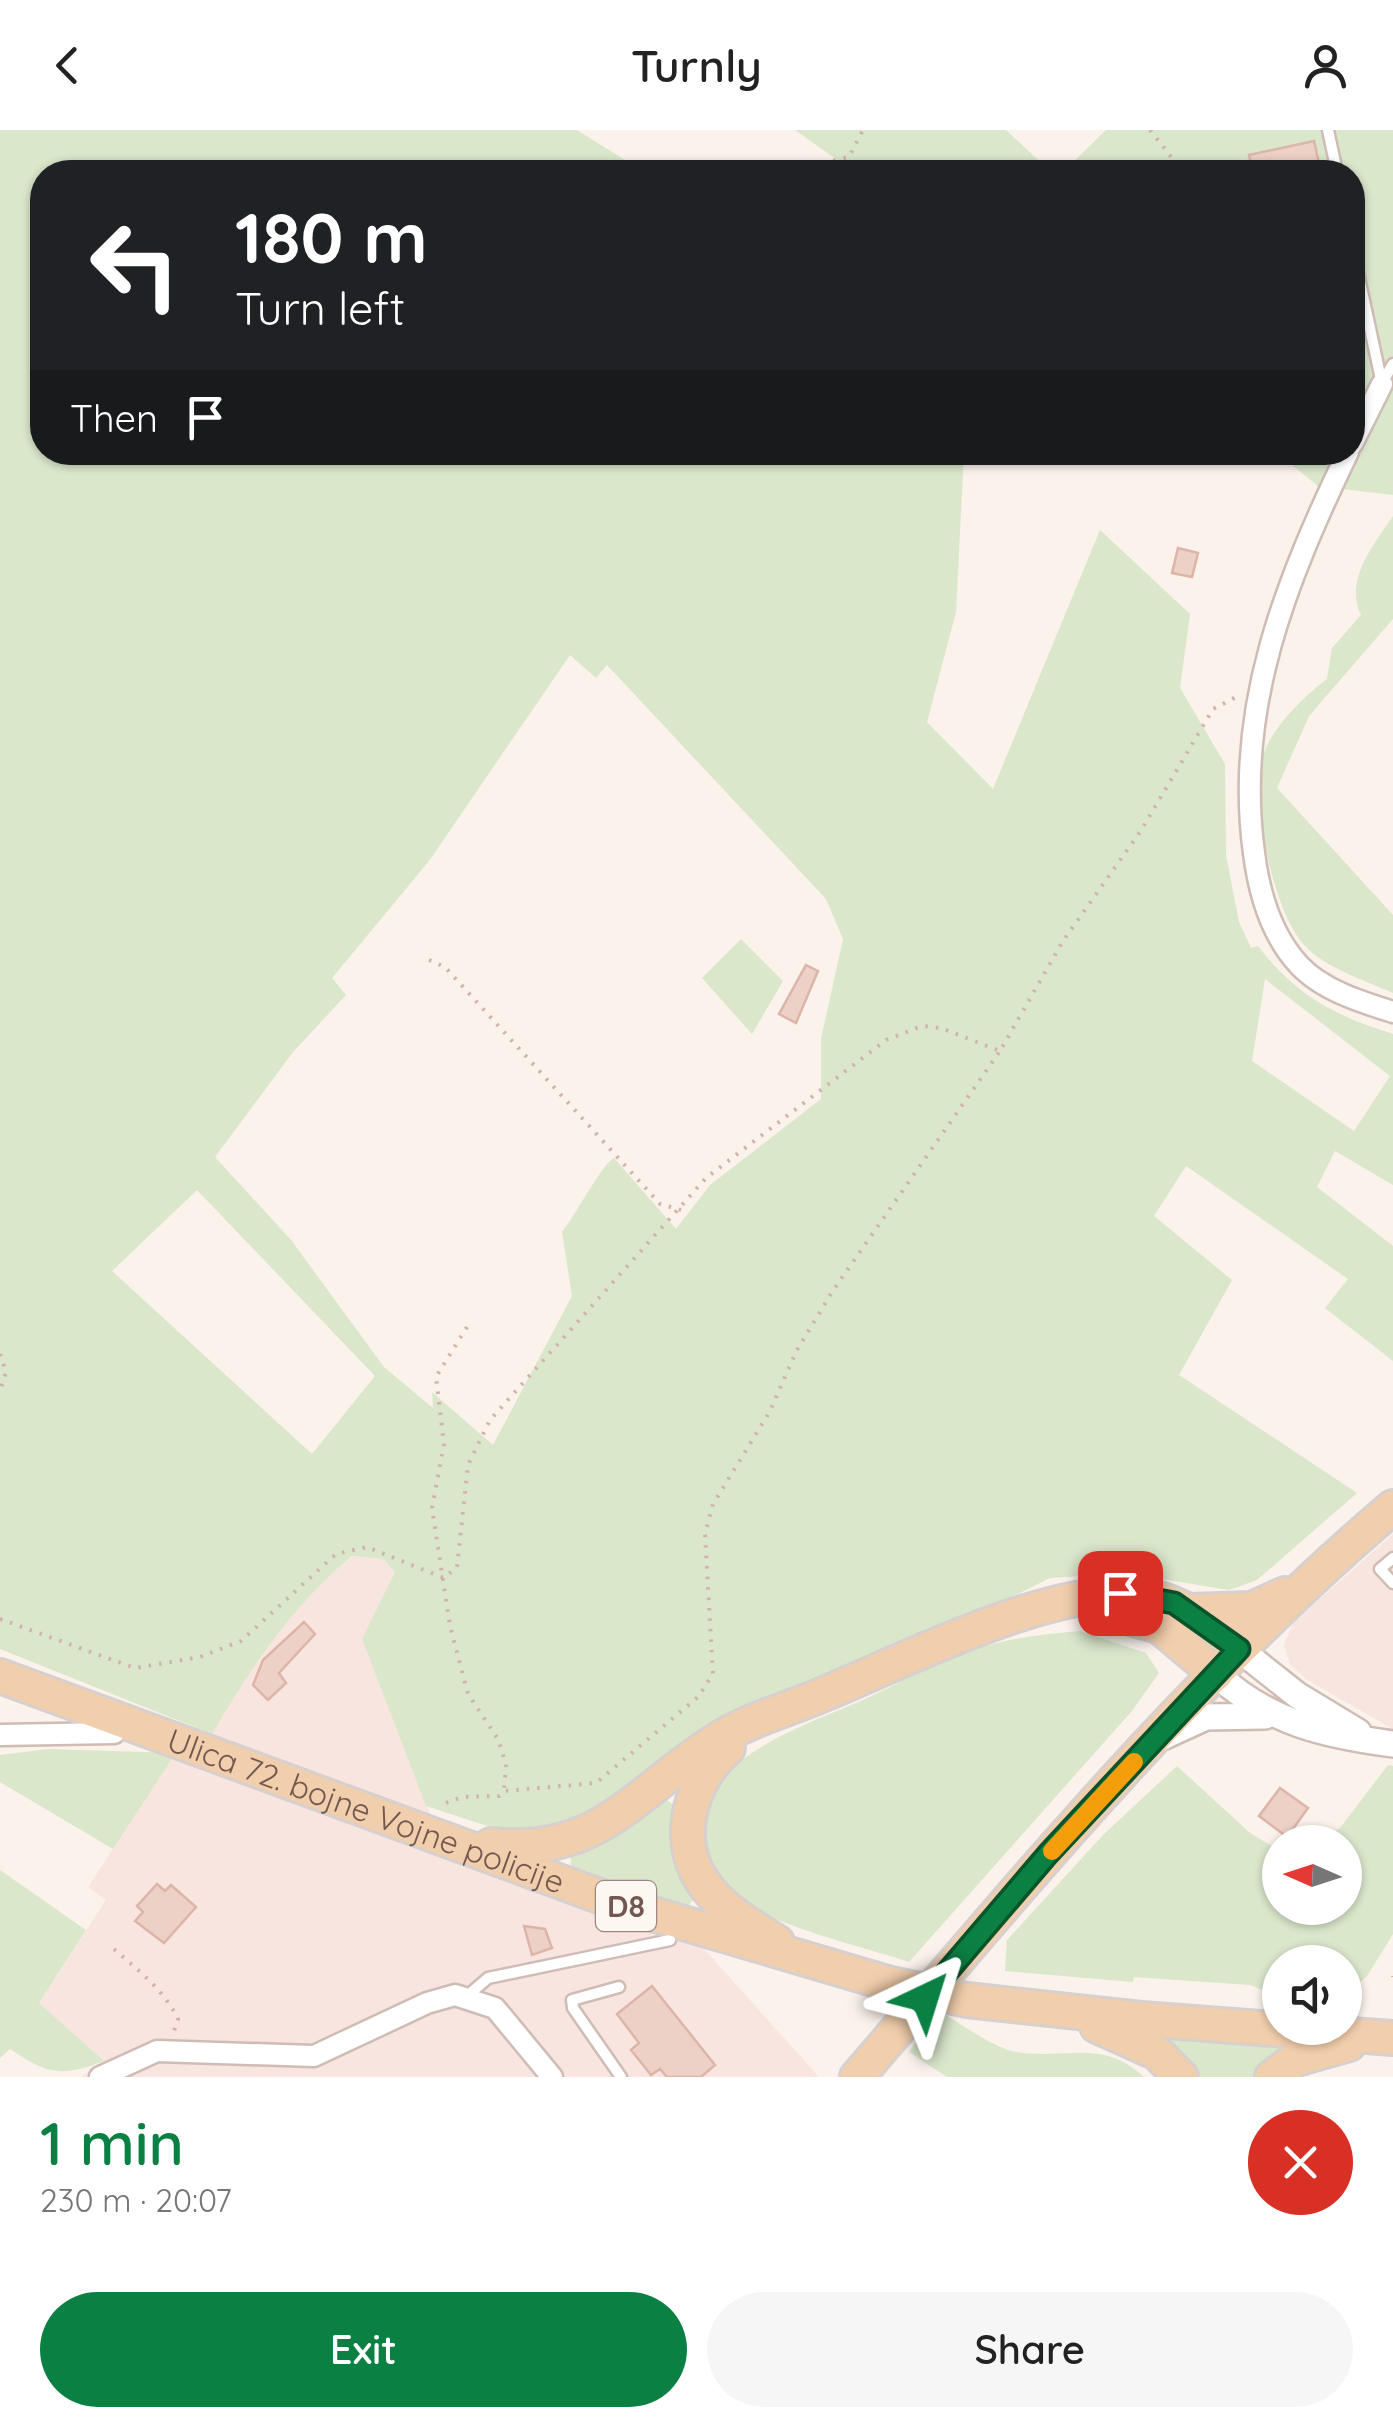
<!DOCTYPE html>
<meta charset="utf-8">
<style>
body{margin:0;font-family:Quicksand,sans-serif;background:#f6f6f6;color:#222;height:100vh;display:flex;flex-direction:column;font-size:38px;white-space:nowrap}
*{box-sizing:border-box;margin:0}
p{font-size:32px;color:#767676}
.icon{flex:none;width:55px;height:55px;fill:none;stroke:currentColor;stroke-width:2;stroke-linecap:round;stroke-linejoin:round}
.map{position:relative;height:1947px;overflow:hidden}
.details{display:flex;flex-direction:column;background:#fff;flex:1}
.details>*{flex:none}
.top-card{position:absolute;left:30px;top:30px;width:1335px;height:305px;border-radius:40px;box-shadow:0 2px 8px #0004;background:#202124;color:#fff;overflow:hidden}
.needle{width:65px;rotate:273deg}
.tools{position:absolute;left:1262px;top:1695px;display:grid;gap:20px}
.tools a{display:grid;place-items:center;width:100px;height:100px;border-radius:50%;background:#fff;box-shadow:0 2px 8px #0004;font-size:50px}
.pin{position:absolute;display:grid;place-items:center;width:85px;height:85px;color:#fff;margin:-42px;border-radius:20px;box-shadow:0 5px 15px #0006}
.me{position:absolute;width:110px;margin:-55px;rotate:41deg;stroke-linejoin:round;filter:drop-shadow(0 0 8px #0008)}
.turn{display:flex;align-items:center;gap:35px;height:210px;padding:0 40px;font-size:45px}
.turn .icon{width:130px;height:130px;stroke-width:2.5}
.turn b{display:block;font-size:70px;line-height:85px}
.then{display:flex;align-items:center;height:95px;padding:0 40px;background:#0003;gap:20px;font-size:38px}
.round{display:grid;place-items:center;flex:none;width:105px;height:105px;border-radius:52px;background:#f6f6f6}
.head{display:flex;align-items:center;justify-content:space-between;height:170px;padding:0 40px}
h1{font-size:60px;font-weight:600;line-height:75px;color:#0b8043}
.action{display:flex;gap:20px;margin-top:auto;padding:20px 40px}
.action a{flex:1;height:115px;border-radius:60px;background:#0b8043;color:#fff;font-size:40px;font-weight:600;line-height:115px;text-align:center}
.action a+a{background:#f6f6f6;color:#222}
header{display:flex;justify-content:space-between;align-items:center;height:130px;padding:0 40px;background:#fff;font-size:45px;font-weight:600}
.map>svg:first-child{display:block}
.commercial{fill:#f9e5e0}
.green{fill:#dae7cb;fill-rule:evenodd}
.building{fill:#edd0c6;stroke:#ddb5a8;stroke-width:2.5}
.lines{fill:none;stroke-linecap:round;stroke-linejoin:round}
.service-casing{stroke:#cebcb5;stroke-width:15}
.minor-casing{stroke:#cebcb5;stroke-width:25}
.tertiary-casing{stroke:#cebcb5;stroke-width:30}
.primary-casing{stroke:#d8d0ce;stroke-width:38}
.path{stroke:#d2b3a9;stroke-width:4;stroke-dasharray:2.5 8;stroke-linecap:butt}
.service{stroke:#fff;stroke-width:10}
.minor{stroke:#fff;stroke-width:20}
.tertiary{stroke:#fff;stroke-width:25}
.primary{stroke:#f1ceac;stroke-width:32}
.primary-bridge-casing{stroke:#d8d0ce;stroke-width:38;stroke-linecap:butt}
.primary-bridge{stroke:#f1ceac;stroke-width:32}
.route-casing{stroke:#07532c;stroke-width:25}
.route{stroke:#0b8043;stroke-width:18}
.slow{stroke:#f59e0b;stroke-width:18}
.labels{text-anchor:middle;dominant-baseline:central;stroke-width:8;stroke-linejoin:round;paint-order:stroke}
.shield{fill:#fdf7f1;stroke:#9c8881;stroke-width:2.5}
.shield-label{font-size:30px;font-weight:bold;fill:#735851}
.street-label{font-size:32px;fill:#735851;stroke:#fdf7f1}
</style>
<header><svg class="icon" aria-label="back" viewBox="0 0 24 24"><path d="M15 5l-7 7 7 7"/></svg>Turnly<svg class="icon" aria-label="person" viewBox="0 0 24 24"><circle cx="12" cy="8" r="4"/><path d="M4 21q1-7 8-7t8 7"/></svg></header>
<div class="map">
<svg width="1393" height="1947" viewBox="0 0 1393 1947">
<rect width="100%" height="100%" fill="#faf2eb"/>
<path class="commercial" d="M1393 1404V1599L1307 1550 1290 1534 1284 1515 1293 1493Z
M353 1426 383 1429 395 1442 362 1509 444 1720 697 1811 819 1947H81L103 1931 39 1873 106 1770 88 1757 176 1623 196 1631 251 1536 312 1460Z"/>
<path class="green" d="M0 0H577L644 42H42V322L964 323 956 482 927 592 993 659 1100 400 1190 484 1180 558 1225 634 1226 725 1239 792 1251 818 1258 816C1295 865 1335 886 1393 904V1055L1335 1021 1317 1057 1393 1116V1231L1325 1178 1348 1149 1186 1036 1154 1086 1232 1150 1179 1245 1357 1363 1257 1450 1229 1460 1125 1443 1050 1448 988 1479 731 1582 668 1624 619 1671 567 1699 522 1707 426 1676 362 1509 395 1442 383 1429 352 1426C292 1476 251 1537 212 1604L0 1519ZM570 525 596 548 607 535 826 769 843 809 821 909V969L710 1055 676 1099 614 1028C602 1034 575 1086 562 1102L572 1166 493 1315 432 1262 433 1278 384 1237 291 1110 215 1027 293 922 346 865 332 848 429 731ZM1265 849 1390 946 1354 1001 1252 931ZM197 1060 375 1246 312 1324 112 1141Z
M795 0H1006L1051 42H840L843 34Z
M1106 0H1393V365L1318 356 1277 323 1352 322V42H1063Z
M1393 386V489L1309 586 1277 658 1393 785V863C1365 850 1327 839 1305 816 1273 782 1253 677 1261 632 1268 601 1303 567 1327 549L1332 518 1361 485C1344 450 1374 414 1393 386Z
M741 809 783 851 752 904 702 848Z
M1080 1501 1146 1523 1159 1543 1131 1582 909 1832C862 1816 759 1793 726 1760 712 1746 704 1724 702 1705 694 1629 810 1594 865 1569 901 1552 938 1531 976 1519 1010 1508 1044 1504 1080 1501Z
M49 1619 176 1623 113 1719 0 1652V1625Z
M1388 1635 1393 1636V1804L1367 1846 1345 1865V1832H1280V1867L1250 1855 1134 1847 1133 1852 1005 1841 1007 1810 1103 1705 1177 1636 1250 1703 1280 1721V1778H1345V1712H1318L1340 1698Z
M662 1666 676 1677 677 1732 694 1768 686 1780 571 1741V1724L622 1699Z
M0 1740 86 1800 39 1873 104 1931C62 1947 48 1945 10 1919L0 1928Z
M939 1881C962 1894 991 1917 1016 1922 1067 1930 1102 1908 1144 1947H947L909 1922Z
M1140 1904 1304 1915 1270 1932 1256 1947H1194Z"/>
<path class="building" d="M1314 11 1321 42H1253L1249 25Z
M1178 418 1198 423 1192 447 1172 443Z
M806 835 818 841 796 893 779 884Z
M304 1492 315 1504 279 1543 286 1553 268 1570 253 1555 263 1530Z
M1280 1658 1308 1678 1287 1707 1259 1686Z
M157 1754 165 1761 171 1755 196 1777 164 1813 135 1791 143 1782 137 1776Z
M524 1796 545 1799 552 1818 532 1825Z
M652 1856 715 1935 701 1947H667L660 1939 651 1945 631 1920 639 1913 617 1884Z"/>
<g class="lines">
<defs>
<path id="service" d="M1328 0 1337 42
M1352 115 1382 254
M1382 253 1393 234
M1393 1428 1380 1439 1393 1453
M619 1857 572 1870 573 1878 621 1947
M467 1866 488 1848 670 1810"/>
<path id="minor" d="M1352 314 1382 254
M1348 322C1286 451 1234 578 1254 723 1259 763 1271 805 1299 835 1322 860 1361 872 1393 882
M0 1605 114 1603
M100 1947 157 1921 314 1926 427 1873 455 1865 495 1878 552 1947"/>
<path id="tertiary" d="M1239 1519 1297 1565 1358 1602
M1216 1544C1268 1592 1324 1605 1393 1614
M1160 1608 1206 1587 1265 1586"/>
<g id="primary">
<path d="M1094 1478 1159 1496 1216 1544"/>
<path d="M1190 1481 1252 1479 1285 1464"/>
<path id="s1" d="M0 1546 629 1777 887 1853"/>
<path d="M728 1618C688 1653 672 1715 708 1759 726 1782 753 1797 777 1812"/>
<path d="M491 1715C603 1727 637 1658 722 1607 753 1588 793 1578 826 1563 908 1529 1054 1454 1141 1465 1181 1470 1209 1494 1239 1519"/>
<path d="M967 1870 1141 1889 1393 1908"/>
<path d="M1097 1896 1157 1923 1181 1947"/>
<path d="M857 1947C1027 1749 1194 1546 1393 1377"/>
<path d="M1272 1947 1296 1929 1349 1914"/>
</g>
</defs>
<use href="#service" class="service-casing"/>
<use href="#minor" class="minor-casing"/>
<use href="#tertiary" class="tertiary-casing"/>
<use href="#primary" class="primary-casing"/>
<path class="path" d="M1150 0 1183 42
M823 33 849 27 863 0
M429 830 445 837 660 1074 681 1080
M467 1197 436 1247 444 1314 432 1378 450 1496 468 1564 498 1609 506 1634 504 1661
M0 1224 6 1242 0 1261
M0 1489 135 1538 200 1527 241 1511 336 1424 367 1417 444 1448 457 1437 468 1335 490 1290 706 1048 886 910 922 896 941 898 1000 921 1063 811 1140 702 1213 579 1240 565
M446 1673 462 1667 499 1666 504 1661 596 1653 698 1567 713 1544 705 1404 713 1374 769 1283 797 1220 832 1162 1000 921
M114 1819C138 1840 164 1860 178 1889L174 1901
M1393 1847V1846"/>
<use href="#service" class="service"/>
<use href="#minor" class="minor"/>
<use href="#tertiary" class="tertiary"/>
<use href="#primary" class="primary"/>
<defs>
<path id="primary-bridge" d="M887 1853 967 1870"/>
</defs>
<use href="#primary-bridge" class="primary-bridge-casing"/>
<use href="#primary-bridge" class="primary-bridge"/>
</g>
<g class="lines">
<defs>
<path id="route" d="M925 1868 1048 1724 1239 1519 1174 1473 1120 1463"/>
</defs>
<use href="#route" class="route-casing"/>
<use href="#route" class="route"/>
<path class="slow" d="M1052 1721 1134 1632"/>
</g>
<g class="labels">
<rect class="shield" x="596" y="1751" width="60" height="50" rx="8"/>
<g class="shield-label">
<text x="626" y="1776">D8</text>
</g>
<g class="street-label">
<text stroke="none"><textPath href="#s1" startOffset="390">Ulica 72. bojne Vojne policije</textPath></text>
</g>
</g>
</svg>
<div class="tools">
<a><svg class="needle" viewBox="-14 -14 28 28"><path d="M0-13l5 13h-10z" fill="#e53935"/><path d="M0 13l5-13h-10z" fill="#767676"/></svg></a>
<a><svg class="icon" aria-label="sound" viewBox="0 0 24 24"><path d="M4 9h4l5-4v14l-5-4H4zM17 9q2 3 0 6"/></svg></a>
</div>
<div class="pin" style="left:1120px;top:1463px;background:#d93025"><svg class="icon" aria-label="arrive" viewBox="0 0 24 24"><path d="M6 21V4h12l-3 4 3 4H6"/></svg></div>
<svg class="me" style="left:925px;top:1868px" viewBox="-20 -20 40 40"><path d="M0-17L14 15 0 8-14 15z" fill="#0b8043" stroke="#fff" stroke-width="4"/></svg>
<div class="top-card">
<div class="turn"><svg class="icon" aria-label="left" viewBox="0 0 24 24"><path d="M17 20v-9H6M10 6l-5 5 5 5"/></svg><div><b>180 m</b>Turn left</div></div>
<div class="then">Then<svg class="icon" aria-label="arrive" viewBox="0 0 24 24"><path d="M6 21V4h12l-3 4 3 4H6"/></svg></div>
</div>
</div>
<section class="details">
<div class="head"><div><h1>1 min</h1><p>230 m · 20:07</p></div><a class="round" style="background:#d93025;color:#fff"><svg class="icon" aria-label="close" viewBox="0 0 24 24"><path d="M6 6l12 12M18 6L6 18"/></svg></a></div>
<div class="action"><a>Exit</a><a>Share</a></div>
</section>
